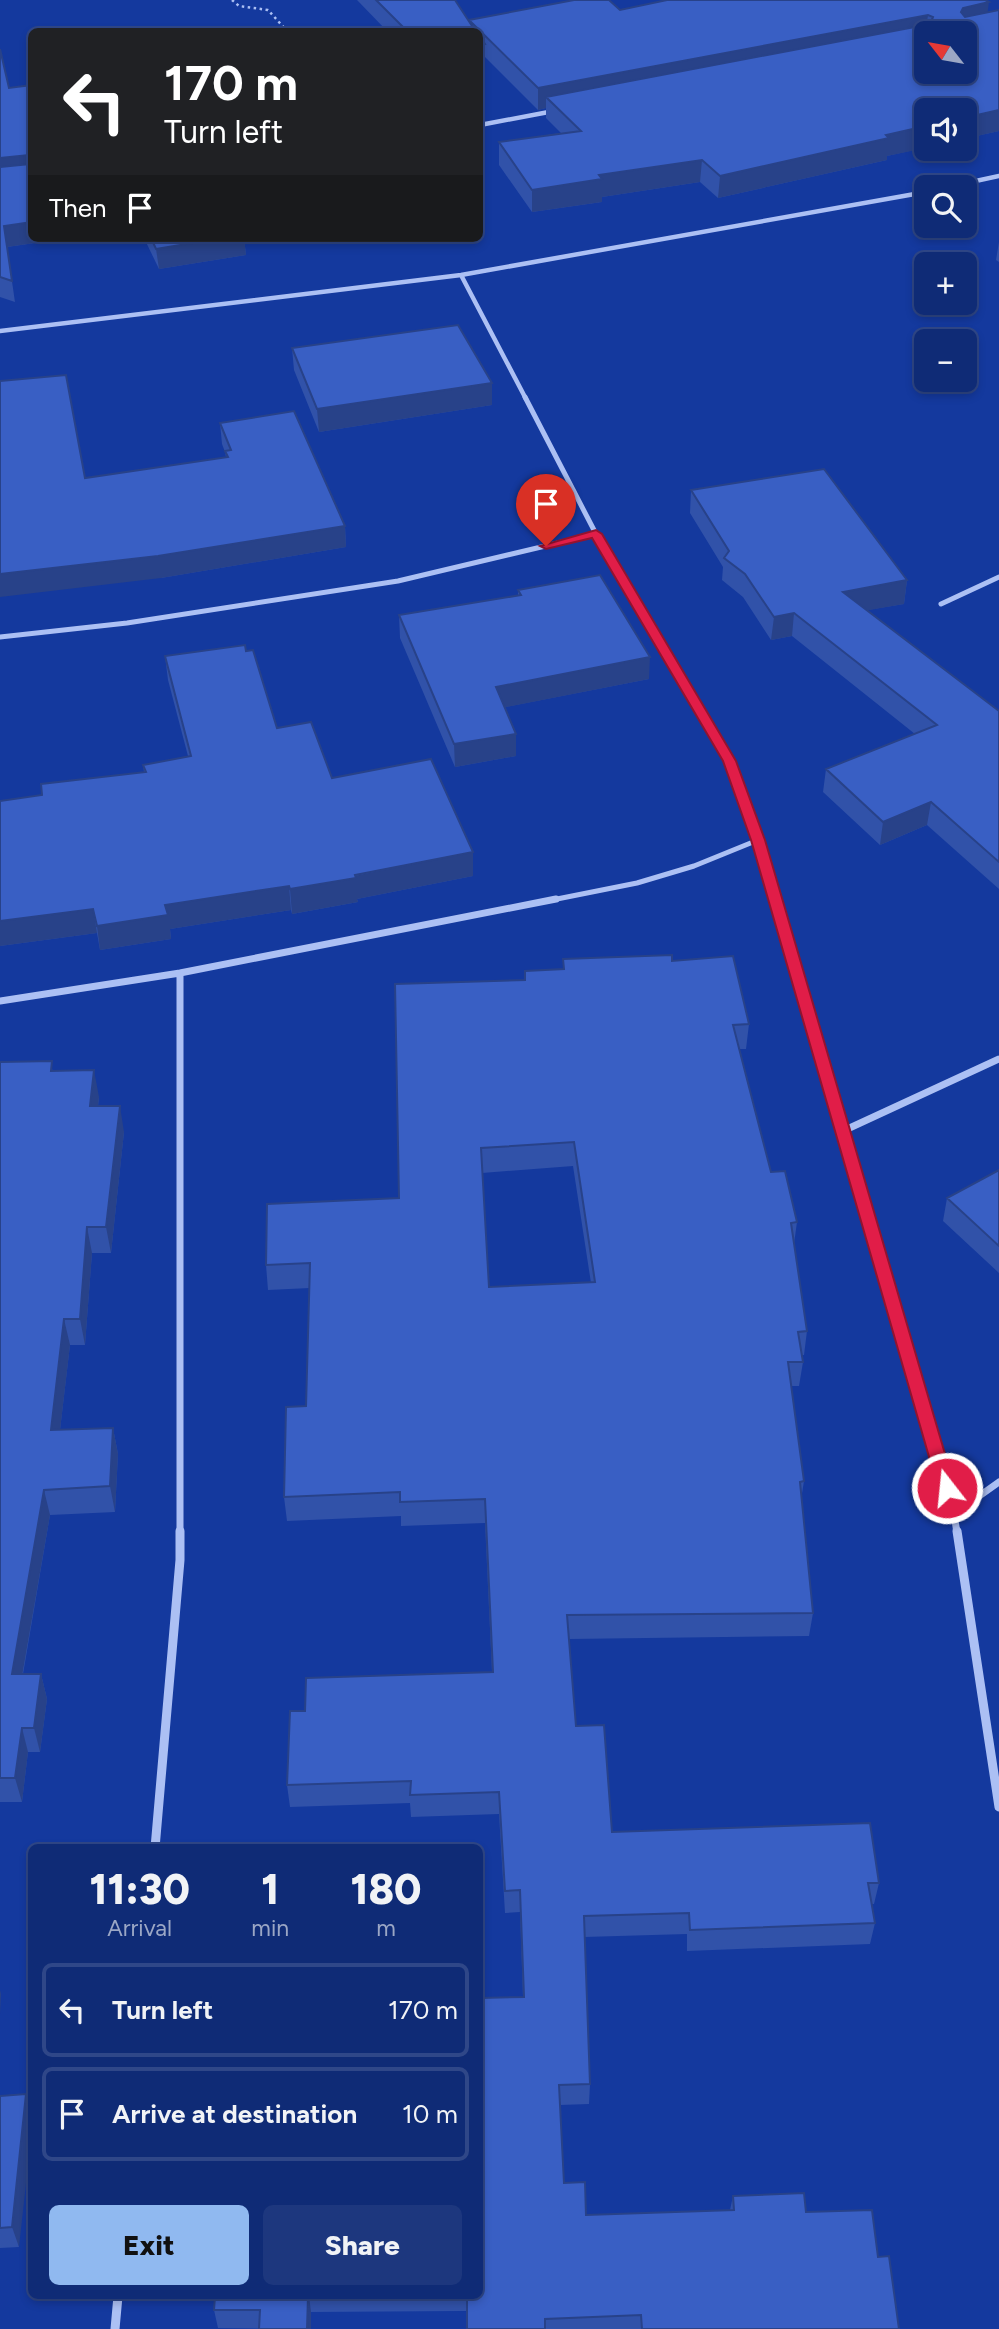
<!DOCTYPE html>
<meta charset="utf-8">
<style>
body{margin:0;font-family:Figtree,sans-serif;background:#1d377e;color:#f1f3f6;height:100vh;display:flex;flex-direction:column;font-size:26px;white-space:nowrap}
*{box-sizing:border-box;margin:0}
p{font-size:23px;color:#9ba7c5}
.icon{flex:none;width:38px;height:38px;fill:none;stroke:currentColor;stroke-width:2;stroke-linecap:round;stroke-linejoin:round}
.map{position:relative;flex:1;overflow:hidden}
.details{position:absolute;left:28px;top:1844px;width:455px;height:455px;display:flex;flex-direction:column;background:#0f2b76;border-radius:10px;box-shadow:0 4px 10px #0003,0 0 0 2px #2f4788}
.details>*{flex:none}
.guide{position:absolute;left:28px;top:28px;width:455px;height:214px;border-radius:10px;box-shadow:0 4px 10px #0003,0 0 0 2px #2f4788;background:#202124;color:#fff;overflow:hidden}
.needle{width:46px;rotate:301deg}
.fabs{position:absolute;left:914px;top:21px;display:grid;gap:14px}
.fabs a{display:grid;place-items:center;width:63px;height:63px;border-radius:10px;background:#0f2b76;box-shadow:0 4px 10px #0003,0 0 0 2px #2f4788;font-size:35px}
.pin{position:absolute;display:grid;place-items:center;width:60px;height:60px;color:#fff;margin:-72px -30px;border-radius:50% 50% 50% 0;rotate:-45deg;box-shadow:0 0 7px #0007}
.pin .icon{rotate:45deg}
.me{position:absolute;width:77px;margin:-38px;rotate:344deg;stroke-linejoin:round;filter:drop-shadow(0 0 5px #0008)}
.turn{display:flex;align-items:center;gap:24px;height:147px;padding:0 21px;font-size:32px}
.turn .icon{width:91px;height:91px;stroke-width:2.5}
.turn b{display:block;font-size:49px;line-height:60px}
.then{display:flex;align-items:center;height:66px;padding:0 21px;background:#0003;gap:14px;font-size:26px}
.eta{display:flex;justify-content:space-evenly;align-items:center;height:119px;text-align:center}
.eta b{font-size:42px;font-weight:800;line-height:49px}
.primary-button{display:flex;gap:14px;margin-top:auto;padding:14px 21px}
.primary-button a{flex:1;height:80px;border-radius:10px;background:#90b9f0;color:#111;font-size:28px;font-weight:800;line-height:80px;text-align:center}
.primary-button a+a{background:#1d377e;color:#f1f3f6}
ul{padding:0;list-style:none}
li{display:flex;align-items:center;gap:21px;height:94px;margin:0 14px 10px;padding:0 7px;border:4px solid #2f4788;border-radius:10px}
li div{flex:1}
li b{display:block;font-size:26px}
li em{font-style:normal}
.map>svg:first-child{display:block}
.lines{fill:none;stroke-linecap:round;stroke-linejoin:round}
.path{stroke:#acc0f4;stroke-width:2.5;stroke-dasharray:2.5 3.5;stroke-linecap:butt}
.minor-far3{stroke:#acc0f4;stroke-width:4.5}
.minor-far2{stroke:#acc0f4;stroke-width:5}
.minor-far1{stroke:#acc0f4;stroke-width:7}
.minor{stroke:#acc0f4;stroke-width:9}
.wall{fill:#3152a9;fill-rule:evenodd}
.shaded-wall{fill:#284289}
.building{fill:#395fc4;stroke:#284289;stroke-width:2;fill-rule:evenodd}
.route{fill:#e11d48;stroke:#92132f;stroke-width:2}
</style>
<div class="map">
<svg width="999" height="2329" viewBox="0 0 999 2329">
<rect width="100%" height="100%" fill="#14399e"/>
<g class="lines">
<path class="path" d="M232 0 239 6 268 10 288 32"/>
<path class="minor-far3" d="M480 125 554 111
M948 187 999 176
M461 275 526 399
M0 331 461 275 926 192"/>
<path class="minor-far2" d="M525 397 596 534 730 761 776 901
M941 604 999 577
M0 637 127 623 398 581 596 534
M547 901 637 883 694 866 758 840"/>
<path class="minor-far1" d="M775 899 954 1514 957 1533
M180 973V1533
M0 1001 180 973 556 899
M843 1131 999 1059
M954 1514 999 1482"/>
<path class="minor" d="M957 1531 999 1807
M155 1848 180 1560V1531
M115 2329 118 2296"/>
</g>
<path class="wall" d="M357 0H455L469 21 620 10 988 12 999 10V131L887 156V160L718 198 700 182 602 197V202L532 212 499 165V142L561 133 546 118V108L538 110 485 57V65L480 66V32H388Z
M0 49 9 88 32 85V238H70L7 247 15 302 0 297Z
M144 238H244L246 255 159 269Z
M999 242V262L996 260Z
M292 348 492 405 319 432 294 370Z
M220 423 345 526 346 547 161 578 85 478 226 457 225 452 222 444Z
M691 490 907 580 904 604 867 610 999 711V889L927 825 880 845 823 792 826 769 915 734 792 636 771 640 743 597 722 580 723 567 690 513Z
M518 590 649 679 505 707 516 756 455 767 400 638 399 615 518 596Z
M246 651 277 728 332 778 473 852V876L357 899 358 902 292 914 291 910 170 929 171 939 100 950 97 933 0 946V801L42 795 144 772 143 765 188 756 168 680 165 656Z
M563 959 672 961 749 1024 746 1049H739L771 1172 797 1222 794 1244 807 1331 804 1355H802L803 1362 799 1386H791L804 1481 801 1500 813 1613 809 1636 569 1639 576 1726 612 1832 879 1883 874 1904H871L875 1923 870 1944 687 1951V1934L584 1937 590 2084 589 2104 560 2105 564 2183 586 2215 730 2210 733 2196 806 2212 878 2257 899 2329H467V2311L311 2312V2329L218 2328 214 2310 215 2296H480L523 1997 520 1912 505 1913 499 1814 411 1817 410 1803 290 1807 287 1785 305 1711 492 1672 485 1523 401 1526V1516L287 1521 284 1497 306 1406 310 1288 268 1290 266 1265 399 1198 525 980V971L563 969ZM573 1166 591 1283 489 1287 482 1173Z
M0 1062 54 1070 99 1097 98 1106 124 1132 111 1253H92L85 1345H70L60 1430 113 1428 118 1454 115 1512 50 1515 23 1674H41L47 1699 40 1752H28L22 1802H0Z
M999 1170V1273L943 1221 947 1198Z
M0 2096 19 2247 0 2248Z"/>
<path class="shaded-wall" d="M989 2 986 24 960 29 961 12 963 8Z
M928 15 925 36 546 97V108L538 110V88Z
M485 44V65L480 66V45Z
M999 110V131L964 139V118Z
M926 126V148L887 156V160L718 198 720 176Z
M29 155 32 170 0 178V158Z
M702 160 700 182 602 197V202L532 212V190L599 175Z
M32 222V238H70L7 247 15 302 4 226Z
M223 238H244L246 255 159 269 156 249Z
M492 383V405L319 432 317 409Z
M345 526 346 547 161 578 0 597V574Z
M907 580 904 604 841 615 843 592Z
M794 613 792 636 771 640 774 617Z
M650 657 649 679 496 709V687Z
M516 734V756L455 767 454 744Z
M931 802 927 825 880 845 883 822Z
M473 852V876L357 899 358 902 292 914 290 889Z
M289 886 291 910 170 929 171 939 100 950 97 926 165 905Z
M93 909 97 933 0 946V921Z
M94 1070 99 1097 95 1133 90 1106Z
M120 1106 124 1132 111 1253 106 1227Z
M87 1227 92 1253 85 1345 80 1319Z
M64 1319 70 1345 57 1456 51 1430Z
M113 1428 118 1454 115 1512 110 1486Z
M44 1490 50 1515 18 1699 12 1674Z
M41 1674 47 1699 40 1752 34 1728Z
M22 1728 28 1752 22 1802 15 1778Z
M0 1990 1 1994 0 2014Z
M26 2094 32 2112V2129L19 2247 12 2227Z
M309 2296 311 2312V2329H307Z"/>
<path class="building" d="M376 0H455L476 32H408Z
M574 0H609L620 10 667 0H985L989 2 963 8 961 12 965 17 999 10V110L964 118V110H926V126L886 135 889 138 720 176 702 160 599 175 602 179 532 190 499 142 581 131 546 97 930 24 933 17 928 15 538 88 469 20ZM926 33H964V72H926Z
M480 36 485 44 480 45Z
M0 49 9 88 32 85V157L29 155 0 158Z
M32 162V222L4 226 12 281 0 277V167L30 164Z
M151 238H223L156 249Z
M458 325 492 383 317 409 292 348Z
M66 375 85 478 228 457 225 451 231 450 220 423 294 411 345 526 158 556 0 574V381Z
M824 469 907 580 843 592 999 711V862L931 802 883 822 826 769 937 725 794 613 774 617 745 574 724 558 729 551 691 490Z
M600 575 650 657 496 687 516 734 454 744 399 615 521 595 518 590Z
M245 645 246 651 253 650 277 728 311 722 332 778 431 759 473 852 355 875 356 878 290 889 289 886 165 905 168 915 97 926 93 909 0 921V801L42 795 41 784 146 772 143 765 191 756 165 656Z
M672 955V961L733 956 749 1024 733 1025 771 1172 785 1171 797 1222 791 1223 807 1331 798 1332 803 1362H788L804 1481 800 1482 813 1613 567 1615 576 1726 604 1725 612 1832 870 1823 879 1883H868L875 1923 690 1930 689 1913 584 1916 590 2084 559 2085 564 2183 585 2182 586 2215 734 2210 733 2196 804 2193 806 2212 872 2210 878 2257 889 2256 899 2329H642L641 2315 545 2319V2329H467V2296H480V1998L524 1997 520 1890 505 1891 499 1792 410 1795 411 1781 287 1785 290 1711H305L306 1678 493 1672 485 1499 400 1502V1492L284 1497 286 1407 306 1406 310 1263 266 1265 267 1204 399 1198 395 984 525 980V971L564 969 563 959ZM574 1142 595 1282 489 1287 481 1148Z
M52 1061 51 1071 94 1070 90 1106H120L106 1227H87L80 1319H64L51 1430 113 1428 110 1486 44 1490 12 1674H41L34 1728H22L15 1778H0V1062Z
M999 1170V1246L947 1198Z
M26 2094 12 2227 0 2228V2096Z
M215 2296H308L307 2329H259L260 2310H214Z"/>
<path class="route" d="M596 530 602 534 736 761 765 840 955 1488 953 1494 947 1496 940 1494 938 1488 751 840 723 761 592 538 546 549 540 546Z"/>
</svg>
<div class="fabs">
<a><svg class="needle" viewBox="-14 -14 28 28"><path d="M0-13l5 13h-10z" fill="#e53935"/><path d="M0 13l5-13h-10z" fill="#9ba7c5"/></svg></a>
<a><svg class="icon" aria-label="sound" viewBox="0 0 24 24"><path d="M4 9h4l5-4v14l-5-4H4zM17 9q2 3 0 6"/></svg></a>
<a><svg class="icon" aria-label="search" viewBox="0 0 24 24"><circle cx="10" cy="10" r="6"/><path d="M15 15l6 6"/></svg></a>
<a>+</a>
<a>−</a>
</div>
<div class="pin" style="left:546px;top:546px;background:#d93025"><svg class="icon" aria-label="arrive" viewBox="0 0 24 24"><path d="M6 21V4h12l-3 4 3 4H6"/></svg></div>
<svg class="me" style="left:947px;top:1488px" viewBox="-20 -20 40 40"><circle r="17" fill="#e11d48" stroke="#fff" stroke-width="3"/><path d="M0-11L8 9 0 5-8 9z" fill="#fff"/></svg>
<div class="guide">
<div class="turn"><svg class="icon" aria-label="left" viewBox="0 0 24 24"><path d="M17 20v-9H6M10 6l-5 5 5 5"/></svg><div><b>170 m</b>Turn left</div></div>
<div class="then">Then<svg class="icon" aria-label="arrive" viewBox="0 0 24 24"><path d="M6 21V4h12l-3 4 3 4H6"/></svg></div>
</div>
<section class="details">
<div class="eta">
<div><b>11:30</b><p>Arrival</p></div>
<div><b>1</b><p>min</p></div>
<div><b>180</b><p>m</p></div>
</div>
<ul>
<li><svg class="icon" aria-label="left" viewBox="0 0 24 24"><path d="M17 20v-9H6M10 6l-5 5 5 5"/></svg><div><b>Turn left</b></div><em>170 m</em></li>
<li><svg class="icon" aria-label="arrive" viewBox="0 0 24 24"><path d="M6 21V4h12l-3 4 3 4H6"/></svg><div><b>Arrive at destination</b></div><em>10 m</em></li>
</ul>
<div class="primary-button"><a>Exit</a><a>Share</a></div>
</section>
</div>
